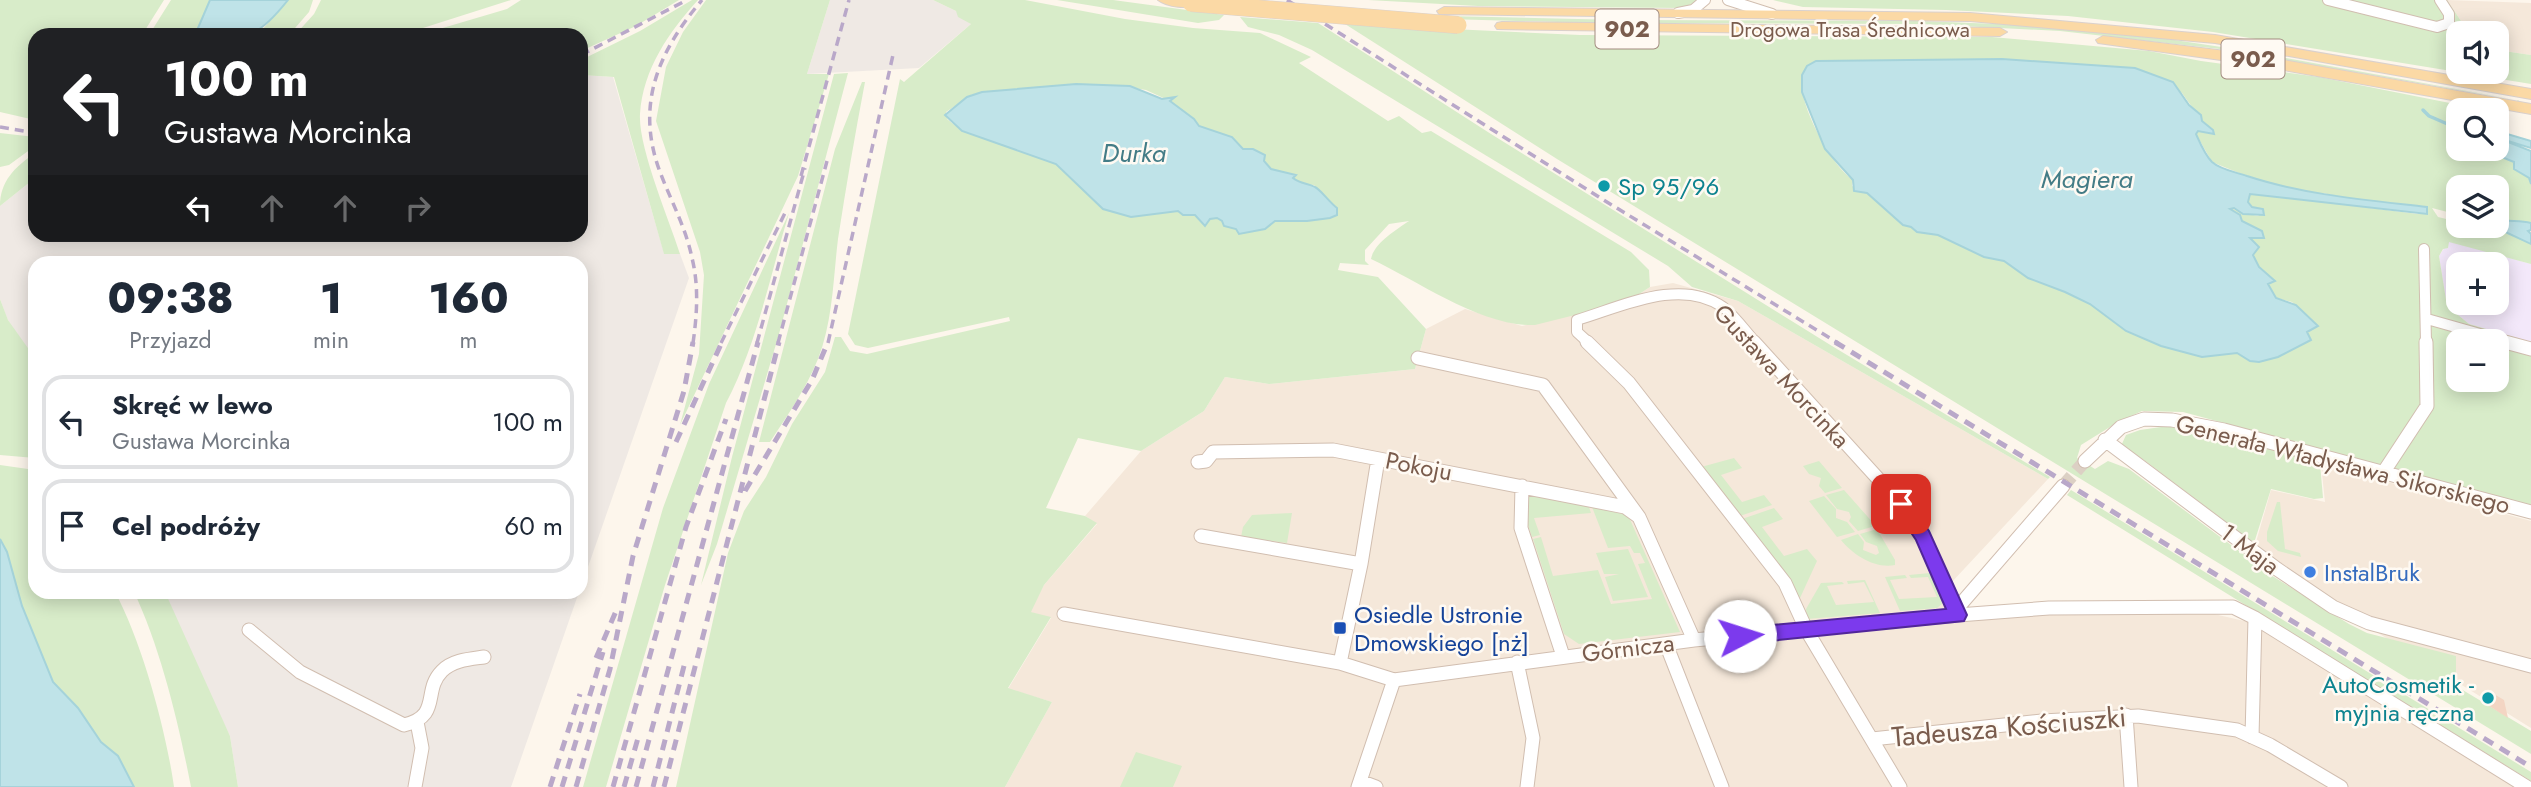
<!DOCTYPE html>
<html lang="pl">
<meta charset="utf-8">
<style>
body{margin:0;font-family:Jost,sans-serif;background:#f2f2f3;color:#1f2937;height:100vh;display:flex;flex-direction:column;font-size:26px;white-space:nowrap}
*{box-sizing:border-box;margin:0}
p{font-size:23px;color:#747a83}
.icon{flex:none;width:38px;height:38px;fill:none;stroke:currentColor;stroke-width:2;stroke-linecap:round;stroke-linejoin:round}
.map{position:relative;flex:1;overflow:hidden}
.sheet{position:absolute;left:28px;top:256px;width:560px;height:343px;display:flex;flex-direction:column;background:#fff;border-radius:21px;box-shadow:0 4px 18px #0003}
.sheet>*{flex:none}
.guide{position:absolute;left:28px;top:28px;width:560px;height:214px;border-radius:21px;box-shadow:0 4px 18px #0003;background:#202124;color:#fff;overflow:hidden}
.controls{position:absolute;left:2446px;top:21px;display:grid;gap:14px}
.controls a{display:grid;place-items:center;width:63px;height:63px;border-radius:14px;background:#fff;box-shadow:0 4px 18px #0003;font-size:35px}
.pin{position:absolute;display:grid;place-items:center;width:60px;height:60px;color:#fff;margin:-30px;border-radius:14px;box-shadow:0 4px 10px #0006}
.me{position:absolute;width:77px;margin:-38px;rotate:85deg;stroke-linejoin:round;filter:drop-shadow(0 0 5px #0008)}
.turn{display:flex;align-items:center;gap:24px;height:147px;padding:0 21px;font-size:32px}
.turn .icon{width:91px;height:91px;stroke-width:2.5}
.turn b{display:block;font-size:49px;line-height:60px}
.lanes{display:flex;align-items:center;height:66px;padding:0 21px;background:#0003;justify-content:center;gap:35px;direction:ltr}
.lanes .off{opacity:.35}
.eta{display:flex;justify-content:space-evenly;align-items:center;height:119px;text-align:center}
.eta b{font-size:42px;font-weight:800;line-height:49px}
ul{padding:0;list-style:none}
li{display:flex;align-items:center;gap:21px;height:94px;margin:0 14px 10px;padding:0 7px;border:4px solid #e0e1e3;border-radius:21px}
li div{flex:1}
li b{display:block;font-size:26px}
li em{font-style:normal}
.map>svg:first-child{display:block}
.residential{fill:#f5e8da}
.industrial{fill:#efe9e4}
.education{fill:#f3e8fa;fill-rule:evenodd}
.green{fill:#d8ecc9;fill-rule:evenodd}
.water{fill:#bfe3e8;stroke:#a5d3da;stroke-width:2}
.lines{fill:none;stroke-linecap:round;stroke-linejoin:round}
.stream{stroke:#a5d3da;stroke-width:3.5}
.building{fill:#f3d5c3}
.minor-tunnel{stroke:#dcd0c4;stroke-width:13;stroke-dasharray:13 7;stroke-linecap:butt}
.minor-far1-casing{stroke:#d1beb0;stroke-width:12}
.minor-casing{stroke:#d1beb0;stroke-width:15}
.primary-casing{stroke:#dad1cd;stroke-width:2}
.minor-far1{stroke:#fff;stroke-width:10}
.minor{stroke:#fff;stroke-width:13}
.primary{fill:#fbd9a5;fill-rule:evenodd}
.rail-far1{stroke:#b9a8c9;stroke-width:3.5;stroke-dasharray:9 6;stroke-linecap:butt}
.rail{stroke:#b9a8c9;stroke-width:5;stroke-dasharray:11 8;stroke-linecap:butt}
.primary-bridge-casing{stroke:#dad1cd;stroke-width:18;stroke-linecap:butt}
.primary-bridge{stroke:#fbd9a5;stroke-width:17}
.route{fill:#7c3aed;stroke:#51269a;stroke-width:2}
.culture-dot{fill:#0f9aa8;stroke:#fffaf3;stroke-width:2.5}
.shop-dot{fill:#3f7fe0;stroke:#fffaf3;stroke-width:2.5}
.transit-dot{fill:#1a4fb4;stroke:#fffaf3;stroke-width:2.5}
.labels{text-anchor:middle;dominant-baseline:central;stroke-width:5;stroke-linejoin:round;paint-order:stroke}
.far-street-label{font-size:21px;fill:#7a5c4d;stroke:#fffaf3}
.shield{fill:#fffaf3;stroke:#a28b7f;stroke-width:2}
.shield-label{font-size:23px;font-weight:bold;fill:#7a5c4d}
.culture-label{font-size:24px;fill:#0d838f;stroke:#fffaf3;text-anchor:start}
.street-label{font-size:24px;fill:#7a5c4d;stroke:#fffaf3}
.shop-label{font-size:24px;fill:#366cbe;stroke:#fffaf3;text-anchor:start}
.transit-label{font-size:24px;fill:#164399;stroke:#fffaf3;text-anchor:start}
.water-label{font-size:26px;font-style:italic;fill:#437c86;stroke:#fffaf3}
.near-street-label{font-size:28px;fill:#7a5c4d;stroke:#fffaf3}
</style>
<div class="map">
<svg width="2531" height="787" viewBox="0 0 2531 787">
<rect width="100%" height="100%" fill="#fdf6ec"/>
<path class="residential" d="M2447 0 2531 3V55L2497 50V33H2469Z
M1673 283 1738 301 2048 479 1951 583 1960 605 1958 615 2201 611 2253 623 2520 787H1005L1052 702 1008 689 1051 618 1030 612 1044 585 1097 524 1085 516 1141 451 1204 411 1225 377 1269 384 1415 369 1426 329 1465 309 1522 326 1627 302 1650 287Z
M2321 464 2531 521V728L2304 587 2261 555 2256 542 2271 490 2325 502Z"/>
<path class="industrial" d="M830 0H933L956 11 971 24 919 68 807 74Z
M581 75 613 77 664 253 680 254 689 278 581 587V262H35V369L7 318 0 299V206L35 178V234H581Z
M158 592H579L511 787H238L230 736Z"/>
<path class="education" d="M2449 241 2531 264V342L2469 324 2447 306 2439 256ZM2459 264H2497V303H2459Z"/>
<path class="green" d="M0 0H164L142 35H35V120L0 112Z
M171 0H210L195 35H149Z
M288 0H313L309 12 289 35H252L263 29Z
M321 0H511L401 35H295L314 14Z
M521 0H679L636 26 581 51V35H419L507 9Z
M692 0H698C669 32 643 69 640 114 638 147 669 219 680 254H664L614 77 581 75V60L640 31Z
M706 0H830L807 74H829L798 176 680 425 699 354 704 275 700 252 656 121 666 67 683 32Z
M933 0H1025L1125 19 1193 28 1260 33 1311 57 1299 63 1388 121 1399 116 1422 133 1431 131 1631 252 1649 270 1650 287 1627 302 1535 325C1482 327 1420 282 1371 259 1374 243 1396 230 1409 221L1389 224 1365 250V261L1369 265 1340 263 1338 270 1378 277 1426 329 1415 369 1269 384 1225 377 1204 411 1141 451 1078 438 1046 508 1085 516 1097 523 1044 585 1031 612 1051 617 1008 688 1052 702 1005 787H676L728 553 744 511 766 477 792 424 825 372 835 337H841L850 351 867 354 1010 321 1009 317 868 348 855 345 848 334 900 79 904 82 971 24 958 17 956 11ZM1076 84 1091 86 1116 85 1146 90 1170 101 1193 118 1199 126 1232 137 1243 149H1253L1265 155 1264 161 1271 169 1296 176 1293 178 1301 184 1314 185 1326 200 1337 208 1330 218 1295 222 1274 221 1265 229 1224 226 1222 221 1217 218H1199L1194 214 1183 215 1178 211 1131 217 1103 209 1056 164 962 131 947 119 946 112 971 95 982 92Z
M1057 0H1113L1224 15 1219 20 1198 23Z
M1368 0H1701L1682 8 1478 6Z
M1773 0H2447L2469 33H2459V72H2497V50L2531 55V84L2213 32 2068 16 1946 10 1803 7Z
M1444 16 1621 20 1920 21 2023 25 2161 38 2248 51 2522 101 2220 49 2060 31 1921 24 1592 23 1447 19Z
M1240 17 1318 23 1491 134 1832 346 2050 477 2048 479 1738 301 1692 287 1668 266 1312 50 1279 35 1248 27Z
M1345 24 1580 35 1992 37 2149 51 2201 61 2319 77 2485 110H2459V149H2495L2498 156 2507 157 2514 162V169L2529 178 2531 184V223C2519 220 2509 222 2497 219V187H2459V215L2432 208 2438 217 2459 222V226L2499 229 2531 244V264L2449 242 2448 248 2443 249 2439 256 2447 306 2469 324 2531 342V506L2183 412 2142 411 2118 422 2081 445 2077 458 2095 469 2108 461 2129 469 2274 577 2349 624 2367 633 2456 656V674L2451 683 2531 731V754L1557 159ZM2002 59 2135 68 2182 93 2202 121 2213 130V134L2197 131 2196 134 2212 162 2266 184 2283 188 2284 198 2250 194 2248 201 2259 216C2248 215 2238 208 2229 209L2240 215 2241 221 2254 227 2260 238H2249L2259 247 2253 255 2259 267 2275 281 2268 284 2276 298 2292 302 2317 325 2307 332 2310 340 2286 353 2242 356 2237 353 2202 357 2161 346 2126 330 2090 304 2065 292 2028 278 2004 261 1984 257 1938 235 1917 232 1911 227 1903 225 1867 193 1852 186 1853 180C1832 166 1804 113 1802 88 1801 80 1803 73 1807 66ZM2323 193C2356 201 2393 203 2427 207L2418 214 2323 202ZM2459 341H2497V380H2459Z
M848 73 779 334 717 544 701 585 732 457 834 74Z
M862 82H865C855 134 846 187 838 239 833 280 833 320 818 359 806 389 787 416 770 442H759L835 149Z
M0 133 35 137V146L9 165 0 167Z
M35 153V178L0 206C0 181 15 167 35 153Z
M789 213C770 276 757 344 726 403L665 585 606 787H583L663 508 709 384Z
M0 299 8 320 35 358V458L0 455Z
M2168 426 2199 429 2320 463 2323 498 2314 499 2271 489 2255 540 2251 541 2144 460 2121 446 2126 435 2140 430Z
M1734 458 1742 468 1721 475 1742 502 1764 495 1772 505 1740 516 1701 467Z
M1819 461 1842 488 1825 493 1819 486 1821 478 1809 474 1803 466Z
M0 465 35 470V592H115C142 642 166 730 174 787H134L118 756 101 742 78 708 53 682 22 606 7 552 0 539Z
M1844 490 1875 525V526L1858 531 1849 521 1851 517 1849 512 1837 509 1826 495Z
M2071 490 2531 772V781L2067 495Z
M1529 495 1589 507 1591 513 1534 518 1540 535 1532 537 1526 519Z
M1824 496 1836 509V518L1847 522 1855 532 1837 537 1809 501Z
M2277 502H2280L2285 549 2300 553 2301 557 2278 551 2267 541V532Z
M1592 507 1628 515 1680 632 1579 644 1564 634 1533 539 1541 537 1553 576 1598 570 1611 604 1652 599 1638 564 1645 563 1640 553H1634L1630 546 1608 548Z
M1774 508 1783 519 1762 527 1784 556 1807 549 1817 561 1800 598 1742 519Z
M1292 513 1287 543 1241 537 1243 527 1252 515Z
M1877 529 1895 560V565C1875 569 1853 555 1841 540L1858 534 1864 542 1863 550 1876 555 1879 553 1877 546 1866 542 1860 534Z
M1628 549 1648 597 1613 601 1605 577 1619 574H1604L1596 553Z
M1930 573 1943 599 1942 604 1937 608 1900 611 1885 577 1905 575 1907 578 1890 580 1899 599 1937 597 1928 577 1911 578 1909 575Z
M1865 580 1880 613 1807 619 1806 609 1821 583 1842 582 1844 584 1827 586 1836 605 1874 602 1864 582 1848 584 1847 581Z
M134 592H165L230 736 238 787H191C179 725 161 649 134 592Z
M1136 752 1182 766 1173 787H1120Z"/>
<path class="water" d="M210 0H288C253 44 248 35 195 35Z
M2002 59 2135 68 2173 82 2189 105 2201 115 2202 121 2213 130 2214 134 2198 131 2196 134C2200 143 2205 155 2212 162 2221 170 2236 172 2247 176 2305 195 2367 200 2427 207V214L2250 194 2248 202 2252 207 2263 209 2264 215 2243 214 2234 208 2230 209 2240 215 2242 221 2262 231 2264 238H2250L2259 247 2253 255 2259 267 2275 281 2268 284 2276 298 2296 305 2318 326 2307 332 2311 340 2278 357 2259 362 2250 361 2237 353 2202 357 2161 346 2126 331 2090 304 2065 292 2028 278 2004 261 1984 257 1938 235 1917 232 1911 227 1903 225 1867 193 1854 191 1853 180 1825 149 1802 92V75L1807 66 1816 61Z
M1076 84 1130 86 1162 99 1175 97 1170 101 1194 119 1199 126 1232 137 1243 149H1253L1265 155 1264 161 1271 169 1296 175 1293 178C1300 184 1308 183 1315 187 1321 190 1329 202 1337 208V215L1330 218 1307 221H1275L1265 229 1239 234 1236 229 1224 226 1222 221 1217 218 1210 219 1205 226 1195 215H1183L1178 211 1131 217 1103 209 1056 164 962 131 945 115 967 97 982 92Z
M2497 131 2531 141V148L2498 138 2531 151V184L2529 178 2514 169V162L2494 154 2495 149H2497Z
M2497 219C2509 222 2519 220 2531 223V230L2528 231 2531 234V244L2499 229 2492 234 2475 226H2497Z
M0 539 7 552 22 606 53 682 78 708 101 742 118 756 134 787H0Z"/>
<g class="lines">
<path class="stream" d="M2423 110 2429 116 2459 129"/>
</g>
<path class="building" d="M2494 694 2504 700 2508 718 2486 704Z"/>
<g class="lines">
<path class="minor-tunnel" d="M2063 486 2085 461"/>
<defs>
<path id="minor-far1" d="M1728 0 1772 14
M2328 0 2437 27 2449 23V14L2440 0
M1678 13 1693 10 1705 0
M2424 249 2426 343
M2427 319 2512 343
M1589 343 1577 332V320C1621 307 1680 277 1723 307 1735 316 1746 332 1756 343"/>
<path id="minor" d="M1587 342 1629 383 1785 583 1807 631 1900 787
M1754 342 1901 504 1923 536 1958 615
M2505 342 2531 349
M1418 358 1543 385 1639 517 1694 640
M2105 440 2277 569 2333 607 2369 623 2531 666
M2085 461 2121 427 2144 419 2172 420 2224 430 2531 512
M1198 462 1206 461 1213 452 1333 450 1625 507 1639 517
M2383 473 2427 406 2426 342
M1522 486 1521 528 1563 656
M1201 536 1361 564
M1064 614 1340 663 1394 680 1694 640 1958 615 2049 608 2233 607 2255 618 2527 787
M1958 615 1960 605 2063 486
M249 630 300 672 404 725C442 716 422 691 442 671 453 660 470 659 484 657
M1666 644 1722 787
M1517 662 1533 738 1527 787
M1340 663 1361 564 1378 459
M2126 715 2131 787
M2252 737 2255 618
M1872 739 2042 721 2138 716 2237 730 2270 745 2341 787
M1360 781 1376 787
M415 787 422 748 417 722
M1358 787 1394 680"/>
<path id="primary" d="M1158 0H1196L1198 3C1189 10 1167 7 1158 0Z
M1444 7 1970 13 2215 35 2531 89V99L2215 43 1970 21 1439 14 1437 11Z
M1502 22 2000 28 2007 32 2000 36 1497 29 1495 26 1497 23Z
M2103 36 2250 54 2531 104V114L2250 64 2098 43 2096 40Z"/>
</defs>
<use href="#minor-far1" class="minor-far1-casing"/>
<use href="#minor" class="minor-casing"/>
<use href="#primary" class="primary-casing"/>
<use href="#minor-far1" class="minor-far1"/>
<use href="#minor" class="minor"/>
<use href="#primary" class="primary"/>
<path class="rail-far1" d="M1287 0 1602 199 1838 343
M581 55 687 0
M0 127 35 133
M801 176 849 0
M693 343C697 315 699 286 692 258 686 228 671 201 660 172 635 105 658 52 702 0
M721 343 786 211
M757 343 805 168
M778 343 827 161
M828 343 893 55"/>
<path class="rail" d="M1835 342 2531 767
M676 442 722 342
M745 491 812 380 828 342
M596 658 616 611
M550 787 580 694
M562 787 603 652
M576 787 610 669 633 556 684 391 693 342
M613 787 686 527 726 419
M624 787 638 738
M636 787 758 342
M653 787 685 662
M664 787 779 342"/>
<defs>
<path id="primary-bridge" d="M1191 3 1458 25"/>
</defs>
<use href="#primary-bridge" class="primary-bridge-casing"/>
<use href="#primary-bridge" class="primary-bridge"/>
</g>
<path class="route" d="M1901 498 1907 500 1929 531 1967 615 1964 621 1740 644 1733 642 1730 636 1733 631 1740 628 1946 609 1916 540 1892 504 1895 500Z"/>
<g class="culture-dot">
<circle cx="1604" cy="186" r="7"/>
<circle cx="2488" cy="698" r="7"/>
</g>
<circle class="shop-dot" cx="2310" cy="572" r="7"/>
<rect class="transit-dot" x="1333" y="621" width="14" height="14" rx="3.5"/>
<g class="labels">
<g class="far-street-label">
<text x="1850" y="30">Drogowa Trasa Średnicowa</text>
</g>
<g class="shield">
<rect x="1595.5" y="9.5" width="63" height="39" rx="5"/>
<rect x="2221.5" y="39.5" width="63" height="39" rx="5"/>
</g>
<g class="shield-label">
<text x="1627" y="29">902</text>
<text x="2253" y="59">902</text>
</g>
<g class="culture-label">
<text x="1618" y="186">Sp 95/96</text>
<text x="2474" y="684" text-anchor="end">AutoCosmetik -<tspan x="2474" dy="28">myjnia ręczna</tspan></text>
</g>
<g class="street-label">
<text transform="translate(1782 376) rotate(47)">Gustawa Morcinka</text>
<text transform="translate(2343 464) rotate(14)">Generała Władysława Sikorskiego</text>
<text transform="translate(1419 466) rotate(11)">Pokoju</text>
<text transform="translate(2250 549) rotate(37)">1 Maja</text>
<text transform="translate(1628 648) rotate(-7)">Górnicza</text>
</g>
<g class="shop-label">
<text x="2324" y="572">InstalBruk</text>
</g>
<g class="transit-label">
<text x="1354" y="614">Osiedle Ustronie<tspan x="1354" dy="28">Dmowskiego [nż]</tspan></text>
</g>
<g class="water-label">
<text x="1134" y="153">Durka</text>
<text x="2087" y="179">Magiera</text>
</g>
<g class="near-street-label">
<text transform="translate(2009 727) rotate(-5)">Tadeusza Kościuszki</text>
</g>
</g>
</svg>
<div class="controls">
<a><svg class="icon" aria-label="sound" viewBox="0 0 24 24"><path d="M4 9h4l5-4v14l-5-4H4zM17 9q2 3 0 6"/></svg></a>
<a><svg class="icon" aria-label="search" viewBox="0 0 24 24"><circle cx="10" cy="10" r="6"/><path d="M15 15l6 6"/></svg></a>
<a><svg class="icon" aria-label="layers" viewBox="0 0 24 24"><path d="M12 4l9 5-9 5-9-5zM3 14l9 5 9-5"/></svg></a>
<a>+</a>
<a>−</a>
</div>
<div class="pin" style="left:1901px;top:504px;background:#d93025"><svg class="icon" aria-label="arrive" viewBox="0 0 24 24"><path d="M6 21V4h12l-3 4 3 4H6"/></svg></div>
<svg class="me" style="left:1740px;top:636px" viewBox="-20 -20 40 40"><circle r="19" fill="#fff"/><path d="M0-13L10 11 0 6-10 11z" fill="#7c3aed"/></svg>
<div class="guide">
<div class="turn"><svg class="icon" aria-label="left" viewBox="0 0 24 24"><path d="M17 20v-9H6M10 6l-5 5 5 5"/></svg><div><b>100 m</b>Gustawa Morcinka</div></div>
<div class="lanes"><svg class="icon" aria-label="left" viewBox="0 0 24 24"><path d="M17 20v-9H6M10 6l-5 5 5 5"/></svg><svg class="icon off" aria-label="ahead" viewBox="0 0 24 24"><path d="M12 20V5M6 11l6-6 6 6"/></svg><svg class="icon off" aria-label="ahead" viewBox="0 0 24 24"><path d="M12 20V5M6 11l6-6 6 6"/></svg><svg class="icon off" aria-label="right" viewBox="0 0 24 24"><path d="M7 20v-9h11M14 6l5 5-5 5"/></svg></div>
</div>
<section class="sheet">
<div class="eta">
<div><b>09:38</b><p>Przyjazd</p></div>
<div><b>1</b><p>min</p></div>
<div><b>160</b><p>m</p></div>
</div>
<ul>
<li><svg class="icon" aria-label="left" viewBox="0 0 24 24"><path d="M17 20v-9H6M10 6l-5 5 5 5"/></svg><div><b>Skręć w lewo</b><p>Gustawa Morcinka</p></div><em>100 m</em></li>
<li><svg class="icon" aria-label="arrive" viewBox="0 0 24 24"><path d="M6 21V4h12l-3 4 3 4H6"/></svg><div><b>Cel podróży</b></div><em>60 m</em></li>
</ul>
</section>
</div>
